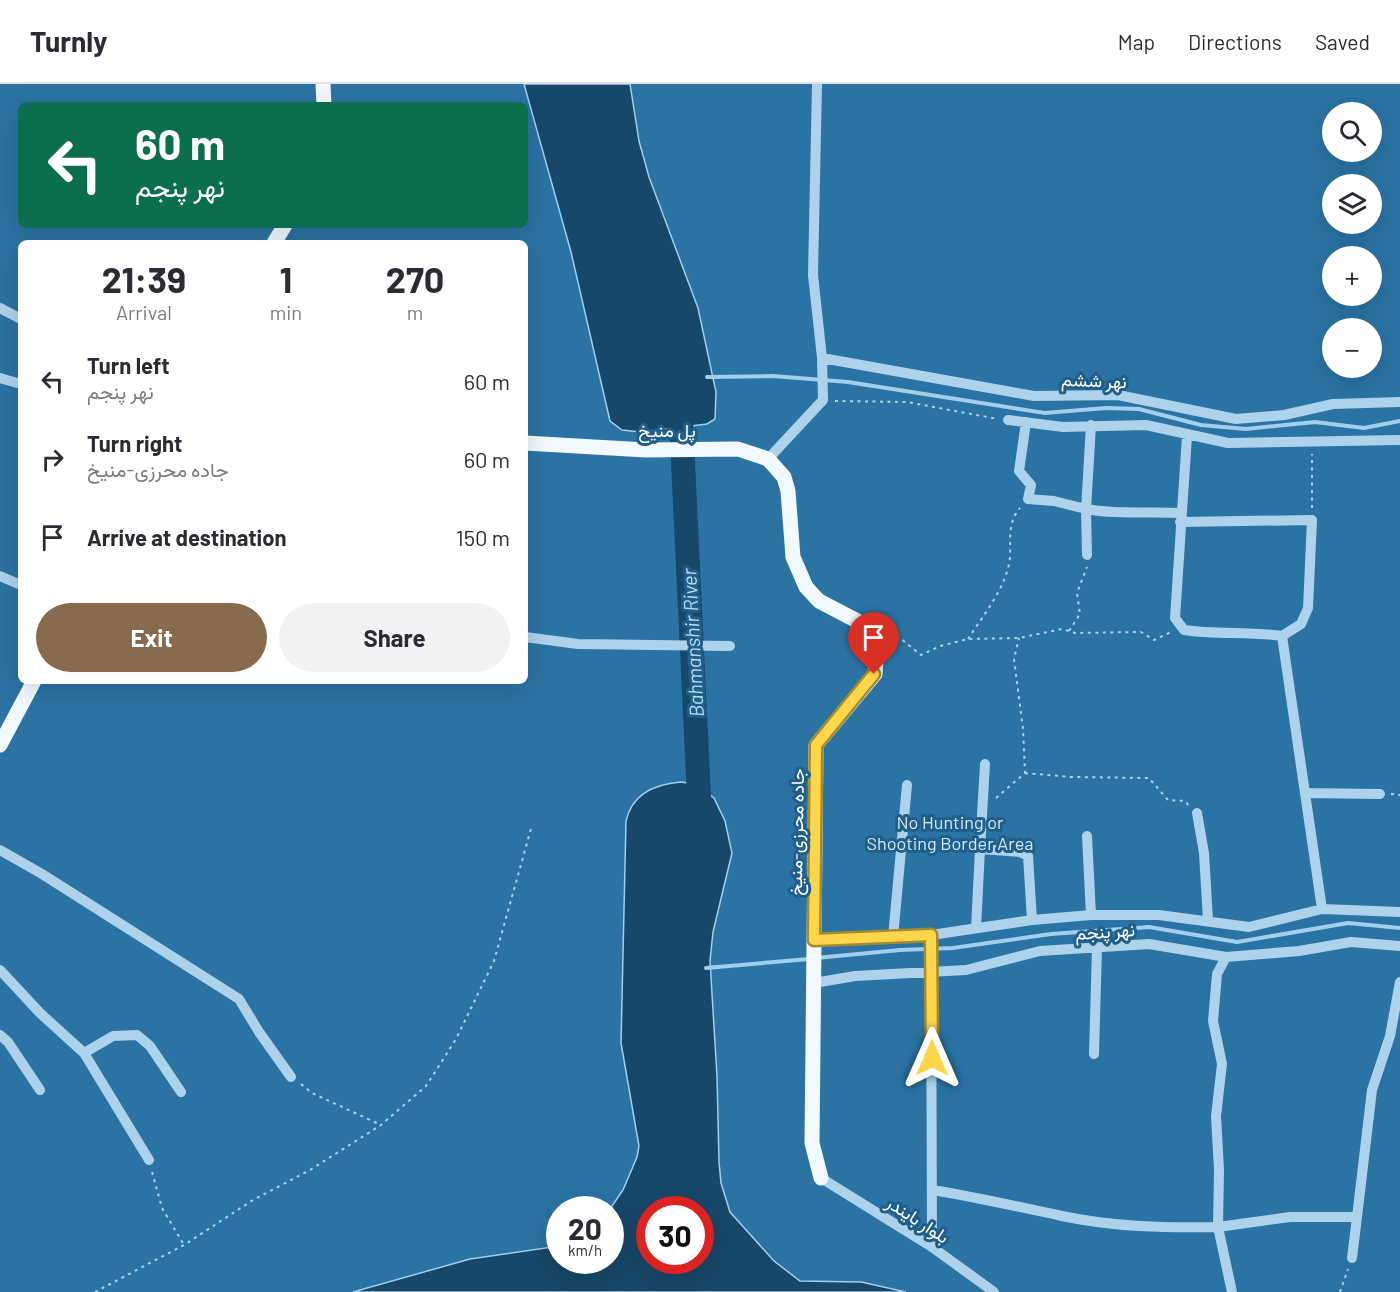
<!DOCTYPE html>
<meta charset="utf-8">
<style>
body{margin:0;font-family:Barlow,Vazirmatn,sans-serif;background:#f2f2f3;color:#2b2b33;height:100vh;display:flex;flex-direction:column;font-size:22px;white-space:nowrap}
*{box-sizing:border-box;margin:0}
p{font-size:20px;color:#7c7c81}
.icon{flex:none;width:33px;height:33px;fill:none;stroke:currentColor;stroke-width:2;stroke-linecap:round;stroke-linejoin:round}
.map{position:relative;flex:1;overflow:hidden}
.drawer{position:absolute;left:18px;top:156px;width:510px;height:444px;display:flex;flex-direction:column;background:#fff;border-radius:9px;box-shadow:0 6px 24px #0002}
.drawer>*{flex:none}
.guide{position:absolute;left:18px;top:18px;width:510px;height:126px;border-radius:9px;box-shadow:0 6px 24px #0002;background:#0b6e4f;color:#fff;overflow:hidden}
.fabs{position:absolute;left:1322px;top:18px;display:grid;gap:12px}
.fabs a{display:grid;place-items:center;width:60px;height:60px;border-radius:50%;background:#fff;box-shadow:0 6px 24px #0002;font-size:30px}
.speed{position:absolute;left:546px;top:1112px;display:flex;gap:12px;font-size:30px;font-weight:700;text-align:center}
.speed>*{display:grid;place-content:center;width:78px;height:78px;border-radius:50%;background:#fff;box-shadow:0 6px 24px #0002;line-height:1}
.speed small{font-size:15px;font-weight:400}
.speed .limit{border:9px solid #d22;background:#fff;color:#111}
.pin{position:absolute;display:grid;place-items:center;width:51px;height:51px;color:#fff;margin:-62px -26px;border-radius:50% 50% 50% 0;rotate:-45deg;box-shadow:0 0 6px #0007}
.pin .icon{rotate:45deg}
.me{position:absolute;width:66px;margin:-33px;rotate:0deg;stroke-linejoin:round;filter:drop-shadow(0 0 4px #0008)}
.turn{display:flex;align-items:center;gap:21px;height:126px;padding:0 18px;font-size:27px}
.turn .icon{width:78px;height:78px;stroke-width:2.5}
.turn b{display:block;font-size:42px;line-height:51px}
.eta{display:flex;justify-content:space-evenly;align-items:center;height:102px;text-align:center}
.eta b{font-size:36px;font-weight:700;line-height:42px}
.action{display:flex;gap:12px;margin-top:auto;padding:12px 18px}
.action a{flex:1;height:69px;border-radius:36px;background:#876b4e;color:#fff;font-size:24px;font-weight:700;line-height:69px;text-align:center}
.action a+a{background:#f2f2f3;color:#2b2b33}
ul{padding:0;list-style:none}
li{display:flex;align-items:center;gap:18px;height:78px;padding:0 18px}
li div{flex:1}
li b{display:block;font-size:22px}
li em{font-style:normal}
header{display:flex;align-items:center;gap:36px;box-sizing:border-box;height:84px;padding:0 30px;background:#fff;border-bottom:2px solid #e1e1e2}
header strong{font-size:28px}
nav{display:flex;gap:33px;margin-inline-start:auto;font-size:21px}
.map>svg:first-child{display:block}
.green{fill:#2b73a2;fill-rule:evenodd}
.water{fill:#174769;stroke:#a1cfec;stroke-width:1.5;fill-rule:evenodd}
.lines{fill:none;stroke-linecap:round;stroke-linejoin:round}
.stream{stroke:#a1cfec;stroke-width:4}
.river{stroke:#174769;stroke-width:24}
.path{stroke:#add2eb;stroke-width:2;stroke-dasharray:3 4.5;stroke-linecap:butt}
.minor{stroke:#add2eb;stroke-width:10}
.major{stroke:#f1f8fe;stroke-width:15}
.route-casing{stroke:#a68a30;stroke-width:15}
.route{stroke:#ffd54a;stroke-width:10}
.labels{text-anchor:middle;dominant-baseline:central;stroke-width:6;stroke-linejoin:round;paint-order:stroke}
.street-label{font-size:18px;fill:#fff;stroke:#215f89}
.park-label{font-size:18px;fill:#d2e9f8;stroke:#215f89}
.water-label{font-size:20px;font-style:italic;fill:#b9dcf2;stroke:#215f89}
</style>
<header>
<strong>Turnly</strong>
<nav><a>Map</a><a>Directions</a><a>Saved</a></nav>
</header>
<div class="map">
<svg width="1400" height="1208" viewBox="0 0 1400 1208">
<rect width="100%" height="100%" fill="#215f89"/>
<path class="green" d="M0 0H1400V1208H0ZM21 21H525V141H21ZM1332 28H1371V68H1332ZM1332 100H1371V140H1332ZM21 159H525V597H21ZM1332 172H1371V212H1332ZM1332 244H1371V284H1332ZM560 1125H610V1176H560ZM650 1125H700V1176H650Z"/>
<path class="water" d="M524 0H630L639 57 649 93 698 224 716 308 715 335 707 340 641 348 622 346 610 337 571 168Z
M681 698 694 700 714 714 725 737 732 769 713 848 710 877 717 992 719 1078 721 1099 730 1128 774 1177 800 1197 861 1198 906 1208H353L470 1175 559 1162 560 1176H610V1125L623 1106 637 1073 639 1062 621 959 626 737C632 710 655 700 681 698ZM650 1125H700V1176H650Z"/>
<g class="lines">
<path class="stream" d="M707 293 773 292 848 298 1045 329 1106 324 1139 325 1201 341 1246 345 1315 338 1364 344 1400 337
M816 874 900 866 953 864 1051 850 1149 843 1237 858 1348 839 1400 844
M706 884 809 875"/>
<path class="river" d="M675 311 681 336 700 734"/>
<path class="path" d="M835 317 907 318 998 335
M1312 424V370
M1069 547 1080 530 1077 509 1087 483
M968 555C984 530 1007 503 1010 473 1011 455 1007 439 1020 424
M889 558 900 554 921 571 940 562 968 555 1019 554 1062 545 1075 549 1141 548 1154 556 1171 548
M1025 689 1071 693 1149 694 1168 716 1185 717 1189 722
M1391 710 1400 711
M996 714 1025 689 1023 645 1014 575 1019 554
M301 1000 312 1009 381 1041
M152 1088 162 1124 184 1161
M95 1208 184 1161 253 1116 310 1086 381 1041 426 1002 456 955 494 877 532 741
M1340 1208 1348 1185"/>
<path class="minor" d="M0 224 21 235
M822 274 1034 312 1118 311 1236 335 1284 331 1333 320 1400 318
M0 294 21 300
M1008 336 1063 343 1146 341 1228 359 1400 356
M1026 338 1019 387 1031 401 1028 415 1054 417 1086 425 1087 471
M1091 341 1086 425C1116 431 1149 427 1180 429
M1187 352 1175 534 1184 546C1217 551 1249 547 1282 552L1305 709
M768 375 823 316 822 274 813 191 817 0
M1180 438 1312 436 1308 524 1301 540 1282 552
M0 492 21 501
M525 553 578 560 730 562
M1197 729 1204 769 1208 836
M1087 752 1091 831
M980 765 985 680
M0 766 42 790 239 915 259 948 291 993
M1322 825 1305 709 1380 710
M976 844 980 765 1020 768 1028 772 1032 836
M931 851 932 1163
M893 853 907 701
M814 856 931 851 1032 836 1091 831H1159L1249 843 1322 825 1400 828
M0 886 40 929 84 969 149 1076
M814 899 855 892 966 886 1040 867 1149 860 1226 873 1299 867 1351 858 1400 862
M0 951 8 958 40 1006
M84 969 113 952 137 951 150 962 181 1008
M1094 970 1097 864
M821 1094 932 1163 994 1208
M932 1106C976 1113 1019 1123 1062 1132 1113 1143 1166 1144 1218 1143L1219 1086 1216 1032 1222 980 1213 937 1217 890 1226 873
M1352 1174 1357 1133
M1232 1208 1218 1143 1290 1133H1357L1372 1006 1390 952 1400 898"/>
<path class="major" d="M323 0 324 21
M274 159 285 141
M525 359 646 366 738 365 768 375 784 393 788 407 793 473 806 503 819 517 863 540 877 563 875 590 816 661 812 1059 821 1094
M0 661 34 597"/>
</g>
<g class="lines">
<defs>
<path id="route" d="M874 590 816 661 814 856 931 851 932 974"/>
</defs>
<use href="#route" class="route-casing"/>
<use href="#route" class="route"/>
</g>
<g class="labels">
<g class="street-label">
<text transform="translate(1094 296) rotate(2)">نهر ششم</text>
<text x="667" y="346">پل منیخ</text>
<text transform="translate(796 748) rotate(-89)">جاده محرزی-منیخ</text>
<text transform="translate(1105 847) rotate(-4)">نهر پنجم</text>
<text transform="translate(918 1135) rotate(33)">بلوار بایندر</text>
</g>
<g class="park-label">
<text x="950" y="738">No Hunting or<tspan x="950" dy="21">Shooting Border Area</tspan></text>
</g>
<g class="water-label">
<text transform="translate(692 559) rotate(-93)">Bahmanshir River</text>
</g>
</g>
</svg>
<div class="fabs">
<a><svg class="icon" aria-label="search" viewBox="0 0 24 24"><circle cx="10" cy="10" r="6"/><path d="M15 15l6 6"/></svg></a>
<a><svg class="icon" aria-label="layers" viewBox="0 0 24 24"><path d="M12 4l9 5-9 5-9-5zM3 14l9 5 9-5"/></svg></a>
<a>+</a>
<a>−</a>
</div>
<div class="speed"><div>20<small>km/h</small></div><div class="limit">30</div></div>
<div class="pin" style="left:874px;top:590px;background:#d93025"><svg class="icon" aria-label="arrive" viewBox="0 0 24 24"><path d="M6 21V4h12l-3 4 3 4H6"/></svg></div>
<svg class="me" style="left:932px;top:974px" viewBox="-20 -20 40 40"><path d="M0-17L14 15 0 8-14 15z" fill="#ffd54a" stroke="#fff" stroke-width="4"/></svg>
<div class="guide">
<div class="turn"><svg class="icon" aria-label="left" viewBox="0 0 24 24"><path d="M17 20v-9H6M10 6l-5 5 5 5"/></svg><div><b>60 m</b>نهر پنجم</div></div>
</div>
<section class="drawer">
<div class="eta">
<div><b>21:39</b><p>Arrival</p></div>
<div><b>1</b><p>min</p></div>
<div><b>270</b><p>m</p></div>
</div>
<ul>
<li><svg class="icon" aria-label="left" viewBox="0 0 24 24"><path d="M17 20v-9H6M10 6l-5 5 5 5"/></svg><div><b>Turn left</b><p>نهر پنجم</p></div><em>60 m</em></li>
<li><svg class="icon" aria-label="right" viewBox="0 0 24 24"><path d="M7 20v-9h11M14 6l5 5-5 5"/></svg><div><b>Turn right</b><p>جاده محرزی-منیخ</p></div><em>60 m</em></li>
<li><svg class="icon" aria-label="arrive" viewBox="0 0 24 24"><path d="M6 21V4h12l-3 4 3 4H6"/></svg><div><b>Arrive at destination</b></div><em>150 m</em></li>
</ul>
<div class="action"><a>Exit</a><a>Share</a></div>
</section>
</div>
